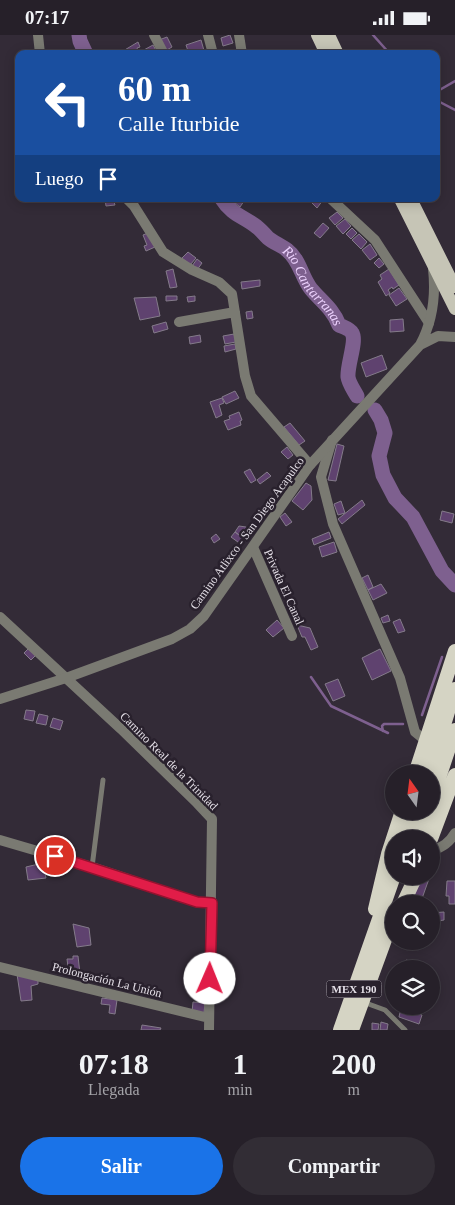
<!DOCTYPE html>
<html lang="es">
<meta charset="utf-8">
<style>
body{margin:0;font-family:Georgia,serif;background:#322d35;color:#f1f3f6;height:100vh;display:flex;flex-direction:column;font-size:19px;white-space:nowrap}
*{box-sizing:border-box;margin:0}
p{font-size:16px;color:#a4a3a8}
.icon{flex:none;width:28px;height:28px;fill:none;stroke:currentColor;stroke-width:2;stroke-linecap:round;stroke-linejoin:round}
.map{position:relative;height:995px;overflow:hidden}
.panel{display:flex;flex-direction:column;background:#262029;flex:1}
.panel>*{flex:none}
.hud{position:absolute;left:15px;top:15px;width:425px;height:152px;border-radius:10px;box-shadow:0 2px 12px #0003,0 0 0 1px #423e46;background:#1a4fa0;color:#fff;overflow:hidden}
.needle{width:32px;rotate:346deg}
.tools{position:absolute;left:385px;top:730px;display:grid;gap:10px}
.tools a{display:grid;place-items:center;width:55px;height:55px;border-radius:50%;background:#262029;box-shadow:0 2px 12px #0003,0 0 0 1px #423e46;font-size:25px}
.pin{position:absolute;display:grid;place-items:center;width:42px;height:42px;color:#fff;margin:-21px;border:2px solid #fff;border-radius:50%;box-shadow:0 1px 5px #0007}
.me{position:absolute;width:55px;margin:-28px;rotate:1deg;stroke-linejoin:round;filter:drop-shadow(0 0 4px #0008)}
.turn{display:flex;align-items:center;gap:18px;height:105px;padding:0 20px;font-size:22px}
.turn .icon{width:65px;height:65px;stroke-width:2.5}
.turn b{display:block;font-size:35px;line-height:42px}
.then{display:flex;align-items:center;height:48px;padding:0 20px;background:#0003;gap:10px;font-size:19px}
.eta{display:flex;justify-content:space-evenly;align-items:center;height:85px;text-align:center}
.eta b{font-size:30px;font-weight:800;line-height:35px}
.cta{display:flex;gap:10px;margin-top:auto;padding:10px 20px}
.cta a{flex:1;height:58px;border-radius:30px;background:#1a73e8;color:#fff;font-size:20px;font-weight:800;line-height:58px;text-align:center}
.cta a+a{background:#322d35;color:#f1f3f6}
.status{display:flex;justify-content:space-between;align-items:center;height:35px;padding:0 25px;background:#262029;direction:ltr}
.status svg{height:14px;fill:currentColor}
.map>svg:first-child{display:block}
.lines{fill:none;stroke-linecap:round;stroke-linejoin:round}
.stream{stroke:#7e608f;stroke-width:2.5}
.river{stroke:#7e608f;stroke-width:15}
.building{fill:#5f426f;stroke:#847b8a}
.service{stroke:#7a7a72;stroke-width:5}
.minor{stroke:#7a7a72;stroke-width:10}
.tertiary{stroke:#7a7a72;stroke-width:10}
.primary{stroke:#c6c5b6;stroke-width:12}
.trunk{stroke:#d5d4c4;stroke-width:14}
.route-casing{stroke:#92132f;stroke-width:12}
.route{stroke:#e11d48;stroke-width:9}
.labels{text-anchor:middle;dominant-baseline:central;stroke-width:5;stroke-linejoin:round;paint-order:stroke}
.shield{fill:#29212d;stroke:#aca6af;stroke-width:1}
.shield-label{font-size:11px;font-weight:bold;fill:#e4dfe7}
.street-label{font-size:12px;fill:#e4dfe7;stroke:#29212d}
.water-label{font-size:14px;font-style:italic;fill:#edd2fe;stroke:#29212d}
</style>
<div class="status"><b>07:17</b><svg viewBox="0 0 49 12"><path d="M0 12V9h3v3zM5 12V6h3v6zM10 12V3h3v9zM15 12V0h3v12zM26 1h20v11H26zM47 4h2v5h-2z"/></svg></div>
<div class="map">
<svg width="455" height="995" viewBox="0 0 455 995">
<rect width="100%" height="100%" fill="#332b37"/>
<g class="lines">
<path class="stream" d="M373 0 390 19
M436 57 455 46
M436 65 455 75
M311 642 331 671 388 698
M422 680 442 622
M383 696 382 691 384 689H403"/>
<g class="river">
<path d="M79 0 80 6 86 19"/>
<path id="s1" d="M222 164C232 180 243 181 257 192 261 195 264 199 268 203 274 208 281 210 287 215 300 225 301 241 311 254 321 266 333 274 339 290 343 292 350 294 352 298 357 306 347 330 348 342 349 349 354 355 357 361"/>
<path d="M375 375 381 385 385 398 379 421 383 440 395 463 413 482 442 536 455 550"/>
</g>
</g>
<path class="building" d="M230 0 233 8 223 11 221 3Z
M167 2 172 12 165 16 159 5Z
M201 5 205 19H189L186 10Z
M138 7 140 12 137 13 138 16 133 19H118Z
M153 10 158 19H143L142 16Z
M105 164H113L115 170 106 171Z
M237 164H242L244 166 240 172 234 167Z
M315 164 323 165 317 173 312 168Z
M337 177 343 183 335 190 329 183Z
M345 184 351 191 343 199 336 191Z
M323 188 329 193 320 203 314 198Z
M352 193 357 198 351 204 346 199Z
M148 198 155 212 146 216 144 211 147 210 143 200Z
M359 199 367 207 361 214 352 205Z
M370 209 377 220 370 225 362 215Z
M188 217 196 223 190 230 182 223Z
M379 223 384 229 379 233 374 228Z
M197 224 202 228 197 235 192 231Z
M173 234 177 252 170 253 166 236Z
M389 234 399 250 393 254 392 252 388 255 390 258 386 261 378 247 382 244 380 240Z
M260 245V251L242 254 241 247Z
M399 253 407 264 396 271 389 260Z
M166 261H177V265L166 266Z
M195 261V266L188 267 187 262Z
M156 262 160 281 140 285 134 263Z
M252 276 253 283 247 284 246 277Z
M403 284 404 296 390 297V285Z
M166 287 168 294 154 298 152 291Z
M234 299 236 307 225 309 223 301Z
M200 300 201 307 190 309 189 302Z
M235 309 236 314 225 317 224 311Z
M382 320 387 334 366 342 361 328Z
M235 356 239 363 226 369 222 362Z
M222 363 224 368 219 370 222 380 216 383 210 367Z
M239 377 242 385 240 386 241 390 228 395 224 386 230 384 229 381Z
M290 388 305 406 299 410 284 392Z
M337 409 344 411 336 446 328 445Z
M287 412 293 420 288 424 281 417Z
M250 434 256 445 251 448 244 437Z
M267 437 271 441 260 449 257 445Z
M306 448 311 451 312 465 303 475 292 466Z
M362 465 365 470 342 489 338 484Z
M341 466 345 478 338 480 334 469Z
M442 476 454 479 452 488 440 485Z
M285 478 292 487 286 491 280 482Z
M239 491 246 492 252 497 246 505 235 497Z
M235 497 246 505 242 510 231 502Z
M329 497 331 503 314 510 312 504Z
M216 499 220 504 214 508 211 503Z
M334 507 337 517 322 522 319 512Z
M232 515 238 518 231 528 226 525Z
M368 540 373 552 368 555 362 543Z
M381 549 387 558 373 565 368 555Z
M388 580 390 586 383 588 381 583Z
M400 584 405 596 398 598 393 587Z
M277 585 284 593 273 602 266 595Z
M297 590 310 593 318 612 311 615 305 602H302Z
M29 613 36 620 31 625 24 618Z
M380 614 391 636 372 645 362 623Z
M338 644 345 661 333 666 325 649Z
M26 675 35 676 33 686 24 684Z
M39 679 48 681 46 690 36 688Z
M53 683 63 686 60 695 50 692Z
M43 828V831L52 830 53 838 45 839 46 843 28 845 26 832Z
M421 841H430L420 869H411Z
M447 846H455V869H449V861H446Z
M444 877V885L431 887V878Z
M73 889 89 893 91 910 77 912Z
M73 921H78L80 939 69 940 67 924H73Z
M406 925 418 928 416 934H404Z
M17 939 38 945V949L31 951 32 965 21 966Z
M102 963 117 965 115 979 109 978 110 970 101 969Z
M193 967 205 968 204 978 192 977Z
M401 973 422 980 419 989 399 982Z
M381 987 388 989 387 995H380Z
M372 988 379 989 378 995H372Z
M142 990 161 993 160 995H141Z"/>
<g class="lines">
<path class="service" d="M92 832 103 745
M363 967 385 975 405 995"/>
<path class="minor" d="M38 0 40 19
M154 0 164 19
M208 0 213 19
M239 0 242 19
M127 164 134 171 163 217 192 235 219 247 232 259 245 341 251 361 310 430
M331 164 375 205 429 288
M179 287 235 277
M332 405 321 442 333 489 400 643 415 697 426 706
M253 512 292 601
M0 582 121 694 197 768 212 784 209 995
M0 805 92 832 197 867H212
M431 816C443 812 449 808 455 798
M0 932 209 983"/>
<path class="tertiary" d="M420 310C433 286 436 261 433 234
M0 664 66 643 172 604 190 594 204 581 310 430 420 310 438 301 455 302"/>
<path class="primary" d="M317 0 326 19
M329 0 338 19
M400 164 455 274
M411 164 455 252"/>
<path class="trunk" d="M415 739 455 616
M429 739 455 654
M431 767 455 695
M407 804 417 776
M419 804 428 776
M431 804 455 740
M403 869 416 841
M375 874 388 819 402 776
M340 995 394 841
M352 995 394 880"/>
</g>
<g class="lines">
<defs>
<path id="route" d="M55 821 197 867 212 868 210 944"/>
</defs>
<use href="#route" class="route-casing"/>
<use href="#route" class="route"/>
</g>
<g class="labels">
<rect class="shield" x="326.5" y="945.5" width="55" height="17" rx="4"/>
<g class="shield-label">
<text x="354" y="954">MEX 190</text>
</g>
<g class="street-label">
<text transform="translate(247 498) rotate(-54)">Camino Atlixco - San Diego Acapulco</text>
<text transform="translate(284 552) rotate(66)">Privada El Canal</text>
<text transform="translate(169 726) rotate(45)">Camino Real de la Trinidad</text>
<text transform="translate(107 945) rotate(14)">Prolongación La Unión</text>
</g>
<g class="water-label">
<text stroke="none"><textPath href="#s1" startOffset="128">Rio Cantarranas</textPath></text>
</g>
</g>
</svg>
<div class="tools">
<a><svg class="needle" viewBox="-14 -14 28 28"><path d="M0-13l5 13h-10z" fill="#e53935"/><path d="M0 13l5-13h-10z" fill="#a4a3a8"/></svg></a>
<a><svg class="icon" aria-label="sound" viewBox="0 0 24 24"><path d="M4 9h4l5-4v14l-5-4H4zM17 9q2 3 0 6"/></svg></a>
<a><svg class="icon" aria-label="search" viewBox="0 0 24 24"><circle cx="10" cy="10" r="6"/><path d="M15 15l6 6"/></svg></a>
<a><svg class="icon" aria-label="layers" viewBox="0 0 24 24"><path d="M12 4l9 5-9 5-9-5zM3 14l9 5 9-5"/></svg></a>
</div>
<div class="pin" style="left:55px;top:821px;background:#d93025"><svg class="icon" aria-label="arrive" viewBox="0 0 24 24"><path d="M6 21V4h12l-3 4 3 4H6"/></svg></div>
<svg class="me" style="left:210px;top:944px" viewBox="-20 -20 40 40"><circle r="19" fill="#fff"/><path d="M0-13L10 11 0 6-10 11z" fill="#e11d48"/></svg>
<div class="hud">
<div class="turn"><svg class="icon" aria-label="left" viewBox="0 0 24 24"><path d="M17 20v-9H6M10 6l-5 5 5 5"/></svg><div><b>60 m</b>Calle Iturbide</div></div>
<div class="then">Luego<svg class="icon" aria-label="arrive" viewBox="0 0 24 24"><path d="M6 21V4h12l-3 4 3 4H6"/></svg></div>
</div>
</div>
<section class="panel">
<div class="eta">
<div><b>07:18</b><p>Llegada</p></div>
<div><b>1</b><p>min</p></div>
<div><b>200</b><p>m</p></div>
</div>
<div class="cta"><a>Salir</a><a>Compartir</a></div>
</section>
